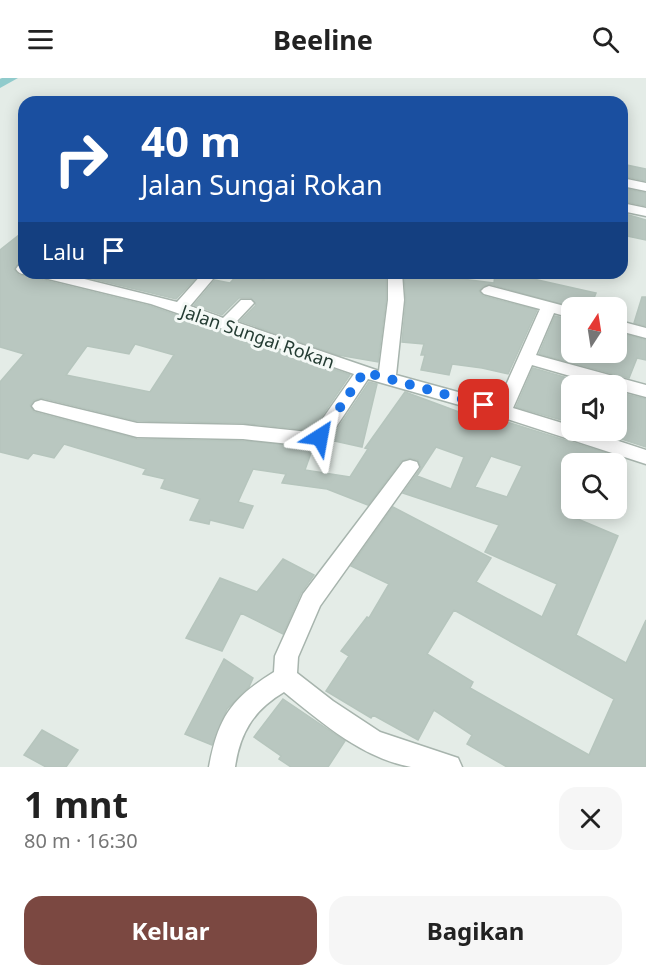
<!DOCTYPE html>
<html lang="id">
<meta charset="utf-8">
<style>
body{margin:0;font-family:"Noto Sans",sans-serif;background:#f6f6f6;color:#222;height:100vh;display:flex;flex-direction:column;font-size:22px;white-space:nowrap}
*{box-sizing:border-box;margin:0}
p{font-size:20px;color:#767676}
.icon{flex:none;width:33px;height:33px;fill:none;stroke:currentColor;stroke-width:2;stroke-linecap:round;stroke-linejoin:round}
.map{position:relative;height:689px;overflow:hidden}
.side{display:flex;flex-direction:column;background:#fff;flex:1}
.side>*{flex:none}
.top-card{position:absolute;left:18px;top:18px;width:610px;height:183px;border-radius:18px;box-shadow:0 3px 15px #0003;background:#1a4fa0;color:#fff;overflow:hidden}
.needle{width:39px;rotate:12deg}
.controls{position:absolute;left:561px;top:219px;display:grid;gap:12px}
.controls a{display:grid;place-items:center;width:66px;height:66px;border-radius:12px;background:#fff;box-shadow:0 3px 15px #0003;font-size:30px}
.pin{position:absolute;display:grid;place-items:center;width:51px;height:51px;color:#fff;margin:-26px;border-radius:12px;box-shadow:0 3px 9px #0006}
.me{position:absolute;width:66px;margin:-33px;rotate:34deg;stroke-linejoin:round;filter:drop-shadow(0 0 4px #0008)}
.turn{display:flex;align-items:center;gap:21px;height:126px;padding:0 24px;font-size:27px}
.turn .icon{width:78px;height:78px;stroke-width:2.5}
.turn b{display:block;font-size:42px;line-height:51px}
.then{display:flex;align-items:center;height:57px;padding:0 24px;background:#0003;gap:12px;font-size:22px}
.round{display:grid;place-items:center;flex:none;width:63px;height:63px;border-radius:18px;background:#f6f6f6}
.headline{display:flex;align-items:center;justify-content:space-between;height:102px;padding:0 24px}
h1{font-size:36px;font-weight:700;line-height:45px}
.action{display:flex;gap:12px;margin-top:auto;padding:12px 24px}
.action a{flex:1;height:69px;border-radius:18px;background:#7b4841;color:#fff;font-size:24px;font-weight:700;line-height:69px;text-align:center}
.action a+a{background:#f6f6f6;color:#222}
header{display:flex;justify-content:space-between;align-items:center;height:78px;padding:0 24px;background:#fff;font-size:27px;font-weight:700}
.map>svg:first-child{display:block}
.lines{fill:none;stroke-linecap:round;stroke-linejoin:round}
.canal{fill:#90cbcc;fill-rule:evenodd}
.building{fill:#b9c7c0;stroke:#b6c5bd;stroke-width:1.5;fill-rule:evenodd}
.minor-casing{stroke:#a7b4ad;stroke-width:3}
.minor{fill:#fff;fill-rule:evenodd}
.route{stroke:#1a73e8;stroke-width:10;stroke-dasharray:0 18}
.labels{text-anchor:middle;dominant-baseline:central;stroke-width:6;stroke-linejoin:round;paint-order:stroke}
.street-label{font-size:18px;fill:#243c33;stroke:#f4f9f6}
</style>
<header><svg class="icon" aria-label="menu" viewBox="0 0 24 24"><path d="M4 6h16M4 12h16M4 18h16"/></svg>Beeline<svg class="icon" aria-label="search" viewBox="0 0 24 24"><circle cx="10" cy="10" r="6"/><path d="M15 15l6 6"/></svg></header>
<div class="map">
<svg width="646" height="689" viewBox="0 0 646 689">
<rect width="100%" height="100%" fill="#e4ece7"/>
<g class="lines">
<path class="canal" d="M2 0H18L0 10V1Z"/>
</g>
<path class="building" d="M622 86 646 91V103L622 98Z
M622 110 646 115V128L622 123Z
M622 135 646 142V162L622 157Z
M24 153V185L18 186 14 191 19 197 27 198 32 195 35 200 150 228 350 297 313 351 309 352 243 345 137 343 42 320 34 322 30 327 34 334 137 361 243 363 313 369 305 392 350 399 368 371 365 370 405 314 459 334 462 330 606 375 602 386H572V430H577L573 439 618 458 576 557 626 585 646 542V689H507L467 666 472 657 434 632 418 662 373 637 371 640 326 613 349 578 341 573 367 539 369 540 389 506 351 488 393 429 491 480 476 504 542 539 557 506 485 474 499 447 403 415 421 390 418 382 409 380 401 383 368 427 327 411 282 405 286 396 253 391 238 424 253 428 243 450 210 442 209 446 190 442 200 421 161 410 165 401 143 396 146 391 114 381 64 366 54 380 33 375 28 381 0 374V304L24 276 0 269V172ZM135 266 174 277 150 314 66 297 87 268 129 276ZM436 369 464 379 451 411 417 398ZM491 378 522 388 507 419 475 409ZM454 532 614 621 589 677 470 610 473 604 427 576Z
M69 195H179L197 199 176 221Z
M267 195H386V222L378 284 338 277 240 243 256 227 251 220H239L222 237 194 227 215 202 230 205 238 196 264 202Z
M404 195H438V198L494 205 495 195H507L596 215 590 230H574L490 206 483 208 479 213 483 218 537 232 508 296 482 290 452 286 449 297 421 292 425 277H421L424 266 402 264 406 222Z
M642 219H646V248L634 245Z
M555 238 572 242V274H616V254L646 262V282L637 280 629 300 539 276Z
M533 290 595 308H572V345L516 329Z
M369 304 377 306 362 369 330 362Z
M625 316 646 321V369L594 352H616V344Z
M283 481 314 497 301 515 283 556 241 535 222 573 186 560 220 500 257 514Z
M224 581 253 600 249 609 227 631 212 667 185 656Z
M283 621 345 663 328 689H291L279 681 281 678 254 659Z
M42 652 78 672 66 689H46L24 677Z"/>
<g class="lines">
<defs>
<path id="minor" d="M622 100 646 105V113L622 108Z
M622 125 646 130V138L622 133Z
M23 187 24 195H29C23 197 19 196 16 191L18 188Z
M34 195H60L177 224 203 195H218L190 228 223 240 241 222H251L254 225 236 244 379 293 388 222V195H402L404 222 396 297 498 325 540 231 484 216 481 213 484 210 489 208 572 230V240L554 235 536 277 646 307V319L616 311V308H605L532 287 513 330 572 348V352H585L646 372V386L498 338 368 301 326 364 309 368 243 361 137 359 35 332 32 328 35 324 41 322 137 345 243 347 309 354 314 353 354 296 151 226 36 198Z
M616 242 646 250V260L616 252Z
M410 382 417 384 419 389 320 528 298 579 297 595 333 623 380 654 458 680 462 689C446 689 427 689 411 689 362 680 321 644 284 614 254 632 240 654 235 689H209C218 639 232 620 274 594L275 578 303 516 403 384Z"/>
</defs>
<use href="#minor" class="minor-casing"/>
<use href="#minor" class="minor"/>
</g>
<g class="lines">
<path class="route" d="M320 359 364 294 484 327"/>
</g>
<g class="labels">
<g class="street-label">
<text transform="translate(258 258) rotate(19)">Jalan Sungai Rokan</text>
</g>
</g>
</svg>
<div class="controls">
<a><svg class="needle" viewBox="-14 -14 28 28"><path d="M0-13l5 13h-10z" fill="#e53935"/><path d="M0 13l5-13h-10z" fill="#767676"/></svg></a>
<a><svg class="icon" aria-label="sound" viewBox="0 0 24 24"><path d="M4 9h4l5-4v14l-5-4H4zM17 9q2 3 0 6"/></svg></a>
<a><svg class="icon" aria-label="search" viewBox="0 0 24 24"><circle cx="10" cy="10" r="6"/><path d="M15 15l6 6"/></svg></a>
</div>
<div class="pin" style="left:484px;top:327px;background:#d93025"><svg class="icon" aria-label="arrive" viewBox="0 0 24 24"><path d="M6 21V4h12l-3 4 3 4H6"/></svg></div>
<svg class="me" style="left:320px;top:359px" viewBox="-20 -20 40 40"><path d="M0-17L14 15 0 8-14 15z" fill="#1a73e8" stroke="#fff" stroke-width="4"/></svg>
<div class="top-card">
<div class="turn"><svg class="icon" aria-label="right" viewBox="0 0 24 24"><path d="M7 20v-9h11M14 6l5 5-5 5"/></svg><div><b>40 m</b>Jalan Sungai Rokan</div></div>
<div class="then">Lalu<svg class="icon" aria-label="arrive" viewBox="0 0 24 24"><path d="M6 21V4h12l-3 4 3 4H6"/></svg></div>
</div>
</div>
<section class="side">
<div class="headline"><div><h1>1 mnt</h1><p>80 m · 16:30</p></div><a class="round"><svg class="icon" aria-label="close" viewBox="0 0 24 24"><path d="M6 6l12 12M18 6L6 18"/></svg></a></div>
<div class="action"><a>Keluar</a><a>Bagikan</a></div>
</section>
